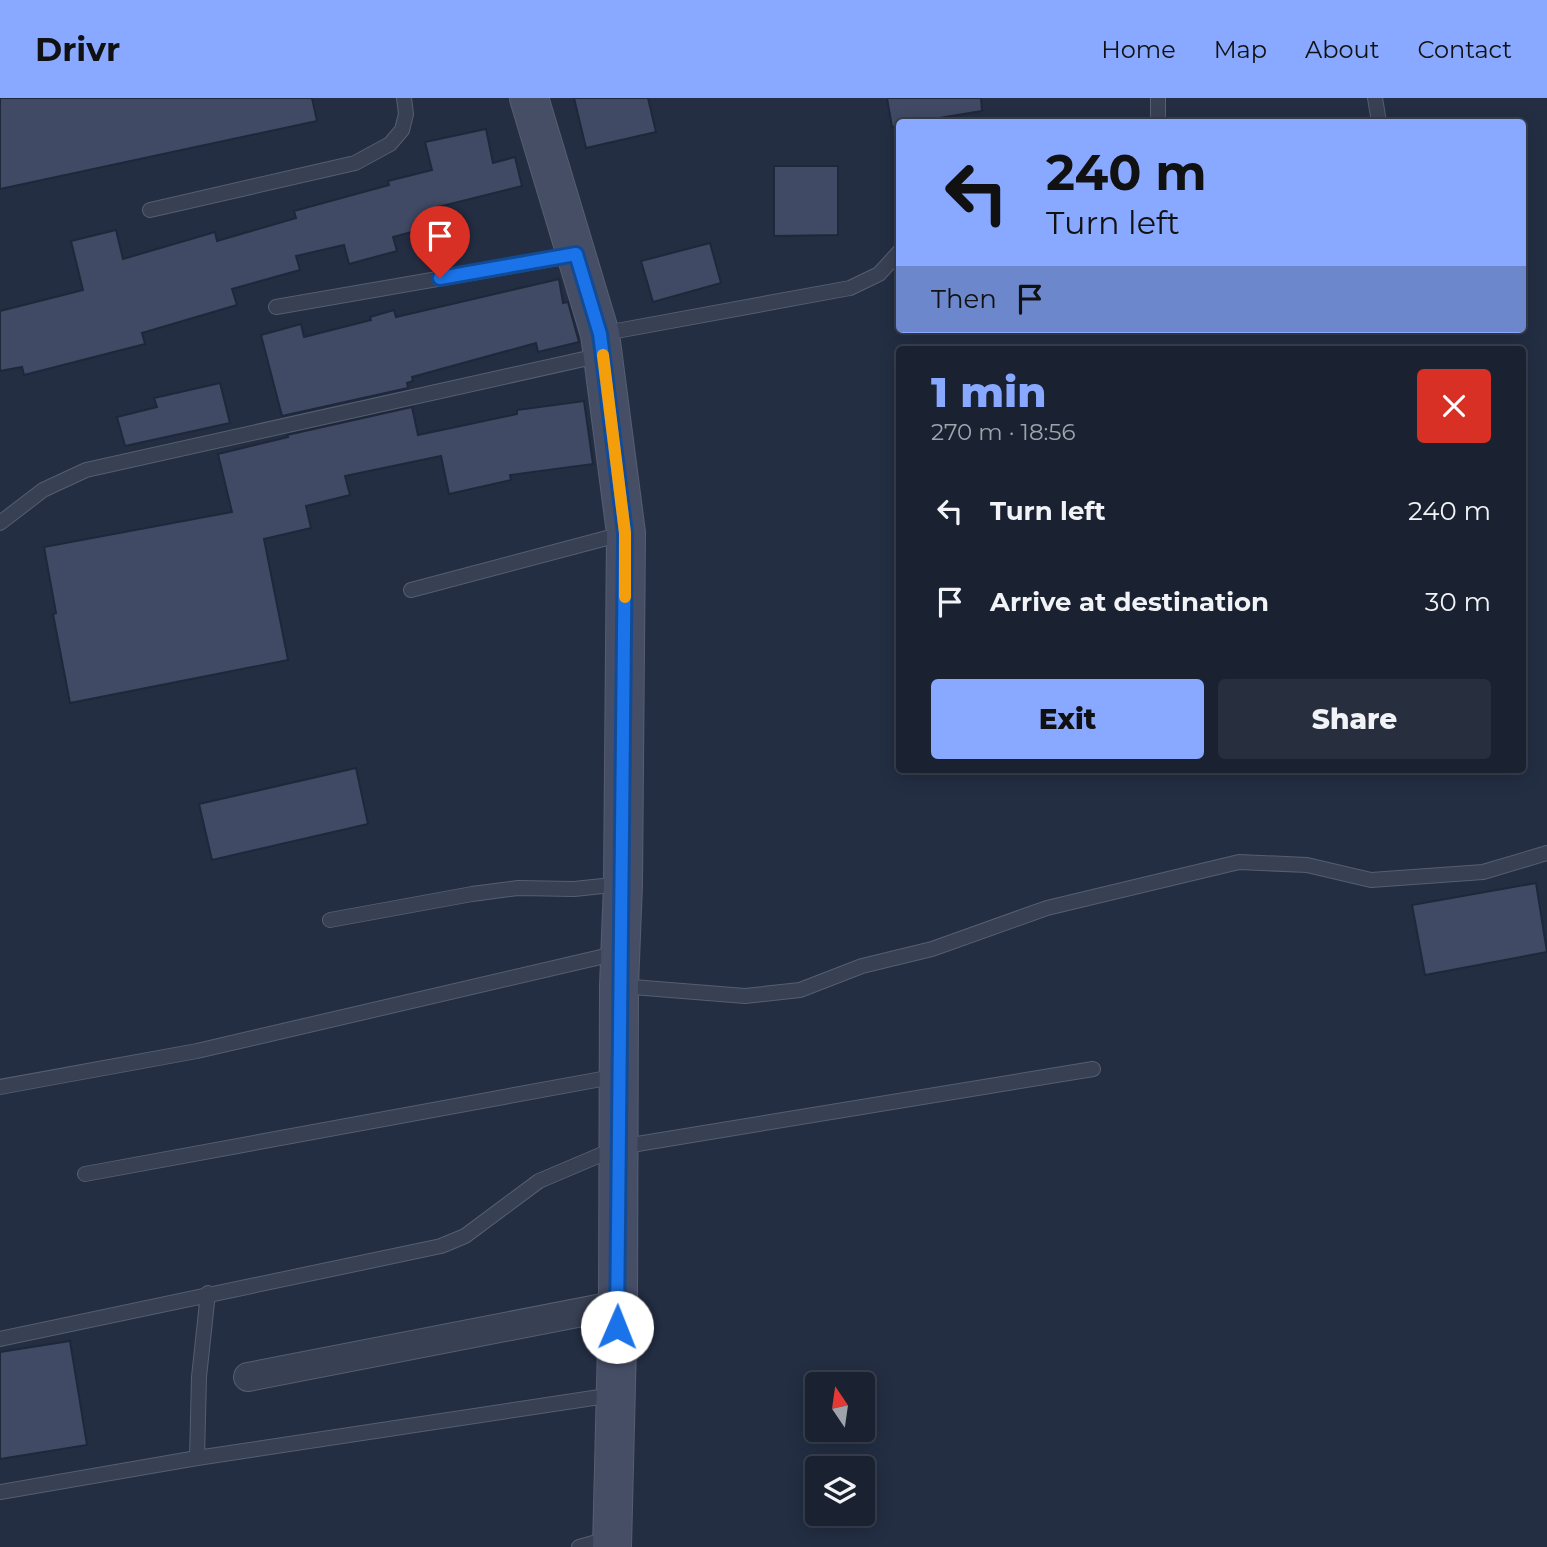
<!DOCTYPE html>
<meta charset="utf-8">
<style>
body{margin:0;font-family:Montserrat,sans-serif;background:#272f3e;color:#f1f3f6;height:100vh;display:flex;flex-direction:column;font-size:26px;white-space:nowrap}
*{box-sizing:border-box;margin:0}
p{font-size:23px;color:#9fa4ac}
.icon{flex:none;width:38px;height:38px;fill:none;stroke:currentColor;stroke-width:2;stroke-linecap:round;stroke-linejoin:round}
.map{position:relative;flex:1;overflow:hidden}
.sheet{position:absolute;left:896px;top:248px;width:630px;height:427px;display:flex;flex-direction:column;background:#1a2232;border-radius:7px;box-shadow:0 4px 18px #0003,0 0 0 2px #383f4d}
.sheet>*{flex:none}
.hud{position:absolute;left:896px;top:21px;width:630px;height:214px;border-radius:7px;box-shadow:0 4px 18px #0003,0 0 0 2px #383f4d;background:#88a9ff;color:#111;overflow:hidden}
.needle{width:46px;rotate:347deg}
.tools{position:absolute;left:805px;top:1274px;display:grid;gap:14px}
.tools a{display:grid;place-items:center;width:70px;height:70px;border-radius:7px;background:#1a2232;box-shadow:0 4px 18px #0003,0 0 0 2px #383f4d;font-size:35px}
.pin{position:absolute;display:grid;place-items:center;width:60px;height:60px;color:#fff;margin:-72px -30px;border-radius:50% 50% 50% 0;rotate:-45deg;box-shadow:0 0 7px #0007}
.pin .icon{rotate:45deg}
.me{position:absolute;width:77px;margin:-38px;rotate:1deg;stroke-linejoin:round;filter:drop-shadow(0 0 5px #0008)}
.turn{display:flex;align-items:center;gap:24px;height:147px;padding:0 35px;font-size:32px}
.turn .icon{width:91px;height:91px;stroke-width:2.5}
.turn b{display:block;font-size:49px;line-height:60px}
.then{display:flex;align-items:center;height:66px;padding:0 35px;background:#0003;gap:14px;font-size:26px}
.round{display:grid;place-items:center;flex:none;width:74px;height:74px;border-radius:7px;background:#272f3e}
.summary{display:flex;align-items:center;justify-content:space-between;height:119px;padding:0 35px}
h1{font-size:42px;font-weight:800;line-height:52px;color:#88a9ff}
.button{display:flex;gap:14px;margin-top:auto;padding:14px 35px}
.button a{flex:1;height:80px;border-radius:7px;background:#88a9ff;color:#111;font-size:28px;font-weight:800;line-height:80px;text-align:center}
.button a+a{background:#272f3e;color:#f1f3f6}
ul{padding:0;list-style:none}
li{display:flex;align-items:center;gap:21px;height:91px;padding:0 35px}
li div{flex:1}
li b{display:block;font-size:26px}
li em{font-style:normal}
header{display:flex;align-items:center;gap:42px;box-sizing:border-box;height:98px;padding:0 35px;background:#88a9ff;color:#111}
header strong{font-size:33px}
nav{display:flex;gap:38px;margin-inline-start:auto;font-size:24px}
.map>svg:first-child{display:block}
.building{fill:#404a64;stroke:#1f273a;stroke-width:2}
.lines{fill:none;stroke-linecap:round;stroke-linejoin:round}
.service-casing{stroke:#565e70;stroke-width:16}
.minor-casing{stroke:#565e70;stroke-width:30}
.secondary-casing{stroke:#565e70;stroke-width:40}
.service{stroke:#384053;stroke-width:14}
.minor{stroke:#384053;stroke-width:28}
.secondary{stroke:#464e66;stroke-width:38}
.route-casing{stroke:#114b97;stroke-width:18}
.route{stroke:#1a73e8;stroke-width:12}
.slow{stroke:#f59e0b;stroke-width:12}
</style>
<header>
<strong>Drivr</strong>
<nav><a>Home</a><a>Map</a><a>About</a><a>Contact</a></nav>
</header>
<div class="map">
<svg width="1547" height="1449" viewBox="0 0 1547 1449">
<rect width="100%" height="100%" fill="#232e43"/>
<path class="building" d="M0 0H312L317 23 0 91Z
M574 0H648L656 34 586 50Z
M887 0H981L982 13 915 24H900V27L892 29Z
M486 31 493 65 515 59 522 88 438 109 442 126 393 139 397 153 349 166 344 147 296 158 300 172 232 191 237 207 142 235 145 246 24 277 22 269 0 273V213L83 192 71 143 116 132 123 161 215 134 217 143 296 120 294 113 389 87 388 83 432 72 425 44Z
M774 68H838V137L774 138Z
M710 145 721 185 653 204 641 163Z
M559 181 563 205 568 204 579 244 538 254 536 245 412 279 413 283 407 285 408 290 282 318 261 237 301 226 304 239 371 222 370 219 394 212 396 219Z
M220 285 230 325 125 348 117 319 157 309 154 300Z
M584 303 593 366 510 377 511 382 449 396 441 358 345 378 350 397 306 408 311 430 264 441 288 562 70 605 53 516 56 515 44 449 232 414 218 356 288 339 287 337 412 309 418 337 517 316V312Z
M356 670 368 726 212 762 199 706Z
M1536 785 1547 854 1425 877 1412 807Z
M70 1243 87 1347 0 1361V1254Z"/>
<g class="lines">
<defs>
<path id="service" d="M1158 0V24
M1375 0 1379 24
M150 112 355 65 390 46 402 32 406 16 404 0
M276 209 575 157
M600 236 850 190 879 176 900 153
M0 425 43 392 86 372 602 257
M411 492 622 436
M330 822 472 796 518 790 574 791 622 786
M620 888 745 898 800 892 862 868 932 851 1047 810 1239 764 1307 767 1371 782 1483 774 1547 755
M0 989 197 953 618 855
M85 1076 618 978
M0 1241 441 1148 465 1138 539 1083 619 1049 1093 971
M197 1360 199 1279 208 1195
M0 1394 197 1360 613 1297
M579 1449 611 1440"/>
<path id="minor" d="M248 1279 618 1207"/>
<path id="secondary" d="M529 0 600 236 626 435 623 786 619 888 618 1207 612 1449"/>
</defs>
<use href="#service" class="service-casing"/>
<use href="#minor" class="minor-casing"/>
<use href="#secondary" class="secondary-casing"/>
<use href="#service" class="service"/>
<use href="#minor" class="minor"/>
<use href="#secondary" class="secondary"/>
</g>
<g class="lines">
<defs>
<path id="route" d="M440 180 576 156 600 236 625 435 617 1229"/>
</defs>
<use href="#route" class="route-casing"/>
<use href="#route" class="route"/>
<path class="slow" d="M603 257 625 435V499"/>
</g>
</svg>
<div class="tools">
<a><svg class="needle" viewBox="-14 -14 28 28"><path d="M0-13l5 13h-10z" fill="#e53935"/><path d="M0 13l5-13h-10z" fill="#9fa4ac"/></svg></a>
<a><svg class="icon" aria-label="layers" viewBox="0 0 24 24"><path d="M12 4l9 5-9 5-9-5zM3 14l9 5 9-5"/></svg></a>
</div>
<div class="pin" style="left:440px;top:180px;background:#d93025"><svg class="icon" aria-label="arrive" viewBox="0 0 24 24"><path d="M6 21V4h12l-3 4 3 4H6"/></svg></div>
<svg class="me" style="left:617px;top:1229px" viewBox="-20 -20 40 40"><circle r="19" fill="#fff"/><path d="M0-13L10 11 0 6-10 11z" fill="#1a73e8"/></svg>
<div class="hud">
<div class="turn"><svg class="icon" aria-label="left" viewBox="0 0 24 24"><path d="M17 20v-9H6M10 6l-5 5 5 5"/></svg><div><b>240 m</b>Turn left</div></div>
<div class="then">Then<svg class="icon" aria-label="arrive" viewBox="0 0 24 24"><path d="M6 21V4h12l-3 4 3 4H6"/></svg></div>
</div>
<section class="sheet">
<div class="summary"><div><h1>1 min</h1><p>270 m · 18:56</p></div><a class="round" style="background:#d93025;color:#fff"><svg class="icon" aria-label="close" viewBox="0 0 24 24"><path d="M6 6l12 12M18 6L6 18"/></svg></a></div>
<ul>
<li><svg class="icon" aria-label="left" viewBox="0 0 24 24"><path d="M17 20v-9H6M10 6l-5 5 5 5"/></svg><div><b>Turn left</b></div><em>240 m</em></li>
<li><svg class="icon" aria-label="arrive" viewBox="0 0 24 24"><path d="M6 21V4h12l-3 4 3 4H6"/></svg><div><b>Arrive at destination</b></div><em>30 m</em></li>
</ul>
<div class="button"><a>Exit</a><a>Share</a></div>
</section>
</div>
